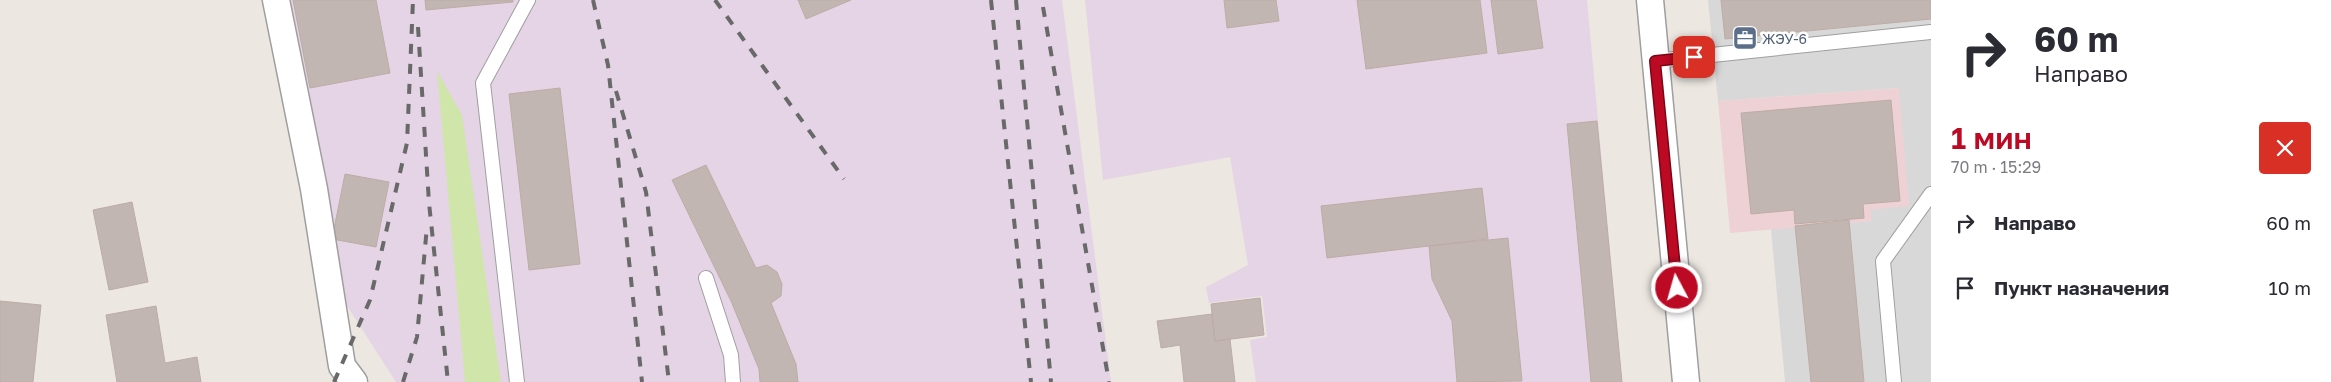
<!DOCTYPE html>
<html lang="ru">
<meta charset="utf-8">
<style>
body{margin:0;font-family:"Golos Text",sans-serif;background:#f2f2f3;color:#2b2b33;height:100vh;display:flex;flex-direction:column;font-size:19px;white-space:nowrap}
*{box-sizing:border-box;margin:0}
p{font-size:16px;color:#7c7c81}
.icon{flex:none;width:28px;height:28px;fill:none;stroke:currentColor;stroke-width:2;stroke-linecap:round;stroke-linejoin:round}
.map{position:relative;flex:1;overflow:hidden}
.details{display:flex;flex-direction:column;background:#fff;width:400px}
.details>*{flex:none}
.guide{background:#fff;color:#2b2b33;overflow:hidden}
.pin{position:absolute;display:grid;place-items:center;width:42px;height:42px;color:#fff;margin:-21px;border-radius:10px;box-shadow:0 2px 8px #0006}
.me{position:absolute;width:55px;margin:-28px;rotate:354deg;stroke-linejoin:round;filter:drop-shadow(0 0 4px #0008)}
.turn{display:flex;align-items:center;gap:18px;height:105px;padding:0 20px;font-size:22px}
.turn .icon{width:65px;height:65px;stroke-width:2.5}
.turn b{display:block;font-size:35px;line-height:42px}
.round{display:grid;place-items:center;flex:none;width:52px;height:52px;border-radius:5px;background:#f2f2f3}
.summary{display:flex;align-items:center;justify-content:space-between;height:85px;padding:0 20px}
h1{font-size:30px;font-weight:600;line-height:38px;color:#bd0a24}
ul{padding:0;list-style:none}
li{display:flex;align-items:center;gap:15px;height:65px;padding:0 20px}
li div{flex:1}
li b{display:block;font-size:19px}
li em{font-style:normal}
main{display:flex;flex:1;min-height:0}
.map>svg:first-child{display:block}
.residential{fill:#d9d8d9}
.commercial{fill:#edd1d4}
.industrial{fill:#e5d4e5}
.grass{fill:#cfe5a9}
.building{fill:#c1b6b1;stroke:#bdaca5}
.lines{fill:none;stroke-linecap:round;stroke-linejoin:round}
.lane-casing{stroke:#9f9f9f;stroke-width:16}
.street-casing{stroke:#9f9f9f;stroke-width:29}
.lane{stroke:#fff;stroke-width:14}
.street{stroke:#fff;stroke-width:26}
.rail{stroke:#696969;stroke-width:4;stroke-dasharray:10 10;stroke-linecap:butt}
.route-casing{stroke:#7b0617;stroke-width:12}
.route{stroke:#bd0a24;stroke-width:9}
.labels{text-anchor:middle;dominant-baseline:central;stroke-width:5;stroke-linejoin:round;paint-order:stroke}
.service-label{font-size:14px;fill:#4e5e75;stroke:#fff;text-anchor:start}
</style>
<main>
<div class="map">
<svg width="1931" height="382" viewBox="0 0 1931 382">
<rect width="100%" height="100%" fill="#ece7e1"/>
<path class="residential" d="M1708 0H1931V382H1785L1771 229 1871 221 1870 210 1899 88 1718 101Z"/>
<path class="commercial" d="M1899 88 1909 206 1870 210 1872 221 1730 233 1718 101Z"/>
<path class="industrial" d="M284 0H1062L1111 382H396L340 295Z
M1085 0H1587L1622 382H1256L1250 340 1267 337 1262 296 1209 303 1206 287 1248 265 1230 157 1103 180Z"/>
<path class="grass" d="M437 71 462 115 501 382H465Z"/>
<path class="building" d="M293 0H376L390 73 310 88Z
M425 0H513V2L426 10Z
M798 0H851L806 19Z
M1224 0H1276L1279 21 1227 28Z
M1357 0H1480L1487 53 1366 69Z
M1491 0H1536L1543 48 1498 54Z
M1721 0H1931V19L1725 39Z
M560 88 580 264 529 270 509 94Z
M1891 100 1900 201 1863 204 1864 218 1795 224 1794 210 1751 214 1741 113Z
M1597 121 1622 382H1591L1567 124Z
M706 165 756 268 767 265 777 272 782 284 781 296 771 303 796 364 798 382H760L759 369 731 301 672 180Z
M345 174 389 182 376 247 332 239Z
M1482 188 1488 239 1327 258 1321 206Z
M132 202 148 282 109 290 93 210Z
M1849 220 1864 382H1811L1795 226Z
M1508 238 1522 381 1457 382 1452 321 1432 279 1429 246Z
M1260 298 1264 335 1215 341 1211 304Z
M0 301 41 305 33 382H0Z
M156 306 165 363 197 357 201 382H117L106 315Z
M1212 314 1215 341 1230 339 1235 382H1184L1180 345 1161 348 1157 321Z"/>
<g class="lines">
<defs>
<path id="lane" d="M1655 61 1931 32
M706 278 731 355 733 382
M517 382 483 83 528 0
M1894 382 1883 261 1931 194"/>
<path id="street" d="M276 0 314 189 342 366 354 382
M1650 0 1686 382"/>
</defs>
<use href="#lane" class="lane-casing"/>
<use href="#street" class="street-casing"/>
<use href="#lane" class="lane"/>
<use href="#street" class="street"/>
<path class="rail" d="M593 0 608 65 642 382
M715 0 844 179
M991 0 1031 382
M1016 0 1051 382
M1043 7 1109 382
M418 27 429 203 448 382
M616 91 646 192 669 382
M334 382 370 300 407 143 413 0
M403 382 417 337 427 226"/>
</g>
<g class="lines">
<defs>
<path id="route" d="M1677 288 1655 61 1694 57"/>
</defs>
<use href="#route" class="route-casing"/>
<use href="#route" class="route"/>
</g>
<defs>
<symbol id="office-square" viewBox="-11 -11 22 22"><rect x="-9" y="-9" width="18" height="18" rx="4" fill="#5c6f8a" stroke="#fff"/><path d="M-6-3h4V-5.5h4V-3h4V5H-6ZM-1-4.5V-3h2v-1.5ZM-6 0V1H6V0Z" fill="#fff"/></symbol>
</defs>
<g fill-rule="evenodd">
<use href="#office-square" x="1731" y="24" width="28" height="28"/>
</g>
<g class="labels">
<g class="service-label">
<text x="1762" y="38">ЖЭУ-6</text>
</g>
</g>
</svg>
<div class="pin" style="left:1694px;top:57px;background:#d93025"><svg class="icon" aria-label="arrive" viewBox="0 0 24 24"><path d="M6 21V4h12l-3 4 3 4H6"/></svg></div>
<svg class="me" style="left:1677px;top:288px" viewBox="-20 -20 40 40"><circle r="17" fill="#bd0a24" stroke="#fff" stroke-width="3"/><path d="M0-11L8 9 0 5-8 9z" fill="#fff"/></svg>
</div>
<section class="details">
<div class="guide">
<div class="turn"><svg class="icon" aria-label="right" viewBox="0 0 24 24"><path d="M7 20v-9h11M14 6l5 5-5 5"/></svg><div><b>60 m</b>Направо</div></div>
</div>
<div class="summary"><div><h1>1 мин</h1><p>70 m · 15:29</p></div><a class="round" style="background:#d93025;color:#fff"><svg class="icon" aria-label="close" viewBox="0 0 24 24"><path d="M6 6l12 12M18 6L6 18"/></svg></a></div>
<ul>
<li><svg class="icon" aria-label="right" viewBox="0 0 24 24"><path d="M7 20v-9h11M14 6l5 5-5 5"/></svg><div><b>Направо</b></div><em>60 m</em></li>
<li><svg class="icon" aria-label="arrive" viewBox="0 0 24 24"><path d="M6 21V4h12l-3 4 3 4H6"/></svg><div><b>Пункт назначения</b></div><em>10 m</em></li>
</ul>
</section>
</main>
